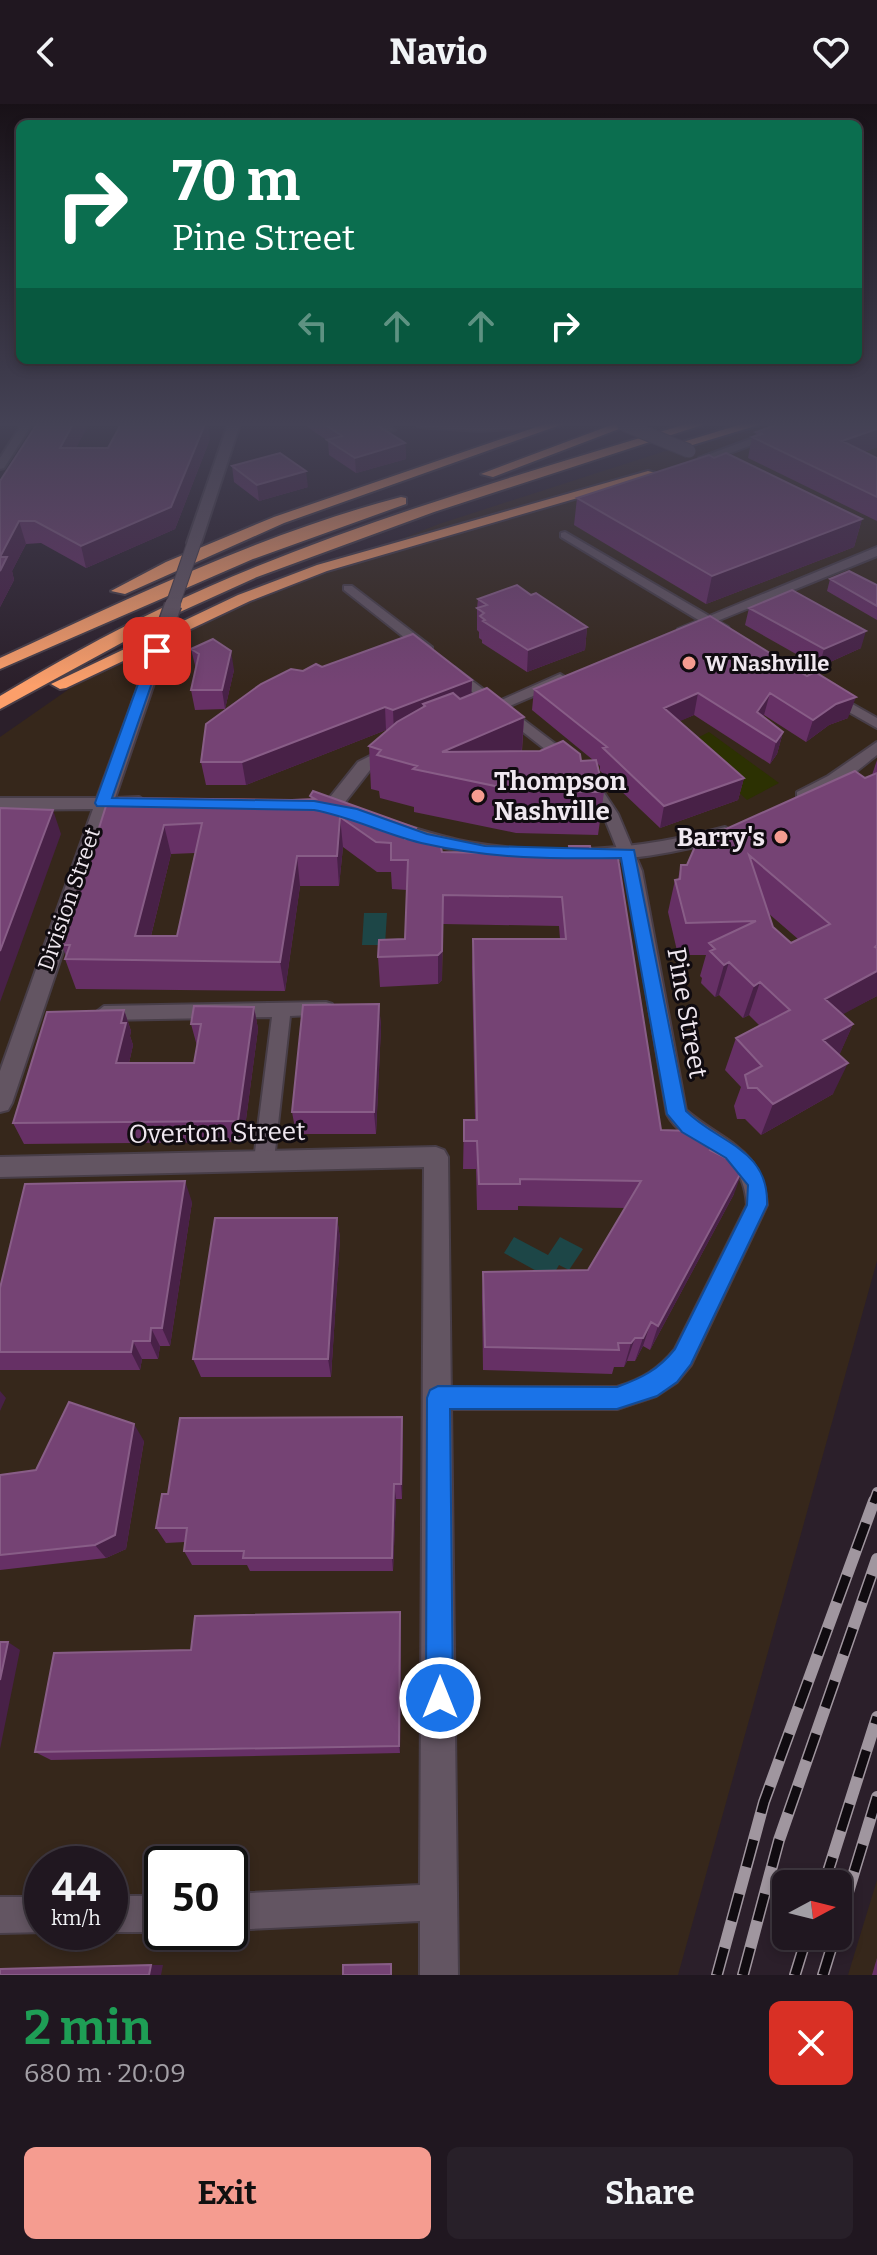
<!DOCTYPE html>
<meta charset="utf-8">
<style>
body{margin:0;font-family:Bitter,serif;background:#282029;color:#f1f3f6;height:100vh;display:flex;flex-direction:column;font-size:30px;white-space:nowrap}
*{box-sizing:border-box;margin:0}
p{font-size:26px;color:#a29fa5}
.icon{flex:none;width:44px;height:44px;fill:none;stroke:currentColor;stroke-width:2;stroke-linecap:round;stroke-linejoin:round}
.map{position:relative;height:1871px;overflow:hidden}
.drawer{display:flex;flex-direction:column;background:#201720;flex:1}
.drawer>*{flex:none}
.top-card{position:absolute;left:16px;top:16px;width:846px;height:244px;border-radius:12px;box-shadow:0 4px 12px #0003,0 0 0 2px #3d363e;background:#0b6e4f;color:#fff;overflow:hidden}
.needle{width:52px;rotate:83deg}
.buttons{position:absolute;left:772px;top:1766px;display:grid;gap:16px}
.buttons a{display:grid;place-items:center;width:80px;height:80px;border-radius:12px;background:#201720;box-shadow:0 4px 12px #0003,0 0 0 2px #3d363e;font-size:40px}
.speed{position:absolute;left:24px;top:1742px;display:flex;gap:16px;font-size:40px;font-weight:700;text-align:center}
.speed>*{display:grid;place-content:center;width:104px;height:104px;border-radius:50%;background:#201720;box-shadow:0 4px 12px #0003,0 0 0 2px #3d363e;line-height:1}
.speed small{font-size:20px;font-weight:400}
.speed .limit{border:4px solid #111;border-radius:12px;background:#fff;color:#111}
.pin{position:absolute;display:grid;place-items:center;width:68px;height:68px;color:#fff;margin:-34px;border-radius:16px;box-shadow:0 4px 12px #0006}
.me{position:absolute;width:88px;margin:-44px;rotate:0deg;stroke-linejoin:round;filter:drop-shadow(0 0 6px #0008)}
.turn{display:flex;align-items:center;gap:28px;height:168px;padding:0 24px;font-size:36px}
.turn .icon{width:104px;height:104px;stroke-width:2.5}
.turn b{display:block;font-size:56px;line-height:68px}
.lanes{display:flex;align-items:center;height:76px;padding:0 24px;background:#0003;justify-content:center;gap:40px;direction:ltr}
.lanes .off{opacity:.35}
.round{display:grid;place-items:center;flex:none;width:84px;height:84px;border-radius:12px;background:#282029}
.headline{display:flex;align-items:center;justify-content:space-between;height:136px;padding:0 24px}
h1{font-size:48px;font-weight:700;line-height:60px;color:#1e9e55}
.primary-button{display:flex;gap:16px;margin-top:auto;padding:16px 24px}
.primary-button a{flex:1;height:92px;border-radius:12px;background:#f59c90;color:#111;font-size:32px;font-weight:700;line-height:92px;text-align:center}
.primary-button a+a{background:#282029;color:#f1f3f6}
header{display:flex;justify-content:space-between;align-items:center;height:104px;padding:0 24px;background:#201720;font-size:36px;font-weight:700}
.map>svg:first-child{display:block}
.commercial{fill:#36271b;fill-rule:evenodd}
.green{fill:#2c3102}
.water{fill:#1d4647}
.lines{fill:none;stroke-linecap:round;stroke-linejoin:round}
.minor-casing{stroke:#483e48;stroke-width:4}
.tertiary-casing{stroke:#483e48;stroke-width:4}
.secondary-casing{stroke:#483e48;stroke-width:4}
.motorway-casing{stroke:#483e48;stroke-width:4}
.minor{fill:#635562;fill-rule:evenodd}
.tertiary{fill:#635562;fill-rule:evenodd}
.secondary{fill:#635562;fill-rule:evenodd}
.motorway{fill:#fc9f6a;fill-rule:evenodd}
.rail-far1-casing{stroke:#a0969f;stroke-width:10}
.rail-casing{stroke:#a0969f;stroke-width:12}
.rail-far1{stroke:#100b10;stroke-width:7;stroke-dasharray:22;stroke-linecap:butt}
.rail{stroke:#100b10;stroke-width:9;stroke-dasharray:28;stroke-linecap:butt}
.secondary-bridge-far1-casing{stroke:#483e48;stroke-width:15;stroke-linecap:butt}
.secondary-bridge-casing{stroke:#483e48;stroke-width:19;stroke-linecap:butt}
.secondary-bridge-far1{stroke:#635562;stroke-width:13}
.secondary-bridge{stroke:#635562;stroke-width:16}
.wall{fill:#663065;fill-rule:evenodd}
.shaded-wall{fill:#482147}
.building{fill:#754374;stroke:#885d87;stroke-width:2;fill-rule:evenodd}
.route{fill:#1a73e8;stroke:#114b97;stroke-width:2}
.poi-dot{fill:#f59c90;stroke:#100b10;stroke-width:3}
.labels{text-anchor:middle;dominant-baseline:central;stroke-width:6;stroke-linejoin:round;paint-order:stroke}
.far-poi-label{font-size:22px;font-weight:bold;fill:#efe7ef;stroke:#100b10;text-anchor:start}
.far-street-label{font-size:22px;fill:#efe7ef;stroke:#100b10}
.poi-label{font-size:26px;font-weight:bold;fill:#efe7ef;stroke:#100b10;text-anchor:start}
.street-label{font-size:26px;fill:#efe7ef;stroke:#100b10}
</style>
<header><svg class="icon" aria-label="back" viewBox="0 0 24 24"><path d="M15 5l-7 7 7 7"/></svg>Navio<svg class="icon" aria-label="heart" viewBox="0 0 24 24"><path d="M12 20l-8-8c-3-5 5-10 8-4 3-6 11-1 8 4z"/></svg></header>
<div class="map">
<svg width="877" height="1871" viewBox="0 0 877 1871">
<rect width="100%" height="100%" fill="#2b1f2a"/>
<path class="commercial" d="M749 320H877V1157L678 1871H0V633L128 544 439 420ZM42 1760H110V1828H42ZM162 1760H230V1828H162Z
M877 1776V1871H848Z"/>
<path class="green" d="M709 628 779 679 747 696 687 639Z"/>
<path class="water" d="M364 809H387L385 841H362Z
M514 1133 548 1151 560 1133 583 1145 569 1166 559 1161 551 1175 504 1149Z"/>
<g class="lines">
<defs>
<path id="minor" d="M22 320H32L4 364 0 365V354Z
M374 320H386L395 326 387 328Z
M415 320H544L539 323 479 327 420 323Z
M565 428 728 523 730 526 720 529 561 433V429Z
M344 482H352L432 543V549H424L344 486Z
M454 563 574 654V660H564L449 570V564Z
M831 588 877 614V624L826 595V589Z
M590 674 595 675 618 710 642 767 686 1006C724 1039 762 1043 767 1101L691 1261 677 1278 656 1292 617 1305H438L430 1302 426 1294 430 1286 438 1283H617C642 1275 658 1266 675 1245L747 1101C742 1036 690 1052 667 1010L626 767 603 710 583 678Z
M326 898 332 900 335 905 332 910 290 912 274 1056 271 1062 264 1064 257 1062 254 1056 272 913 104 916 95 909 104 902Z"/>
<path id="tertiary" d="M877 638V651C859 665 819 701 797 696V688L828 672Z
M390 717C416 724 441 733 468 738 555 753 640 746 725 723L734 729 732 733C616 768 498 765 384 727L381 723Z"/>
<path id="secondary" d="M228 320H240L201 439 189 442 187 439Z
M791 320H808L709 357 699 354Z
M877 443V452L690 528 678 525Z
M152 544 165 547 115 694 139 693 148 699 139 705H111L12 999 8 1006 0 1008V967L93 705 0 706V694H97Z
M560 570 568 575 566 578 484 613H472L470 610Z
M394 640 400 641V649L370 666 338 707 307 705V697H327L358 658Z
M436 1043 444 1046 448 1053 458 1871H420V1817L230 1826V1790L420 1781 424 1063 0 1073V1053Z
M110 1792H162L163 1828H109Z
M0 1793H42V1828H46L0 1829Z"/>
<path id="motorway" d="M545 320H563L284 419 125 490 111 487 166 458 274 413Z
M614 320H632L493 373 481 370Z
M686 320H705L434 408 257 473 171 512 0 605V592C52 561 105 531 160 505 328 425 509 374 686 320Z
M742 320H762L679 345 673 341Z
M648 367 660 370 327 467 250 497 66 584 60 585 51 580 238 491 317 461Z
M401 393 406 394V400L253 455 0 565V554C130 494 263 429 401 393Z"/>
</defs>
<use href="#minor" class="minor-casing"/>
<use href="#tertiary" class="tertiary-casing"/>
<use href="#secondary" class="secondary-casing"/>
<use href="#motorway" class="motorway-casing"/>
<use href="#minor" class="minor"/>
<use href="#tertiary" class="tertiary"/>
<use href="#secondary" class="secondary"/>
<use href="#motorway" class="motorway"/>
<defs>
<path id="rail-far1" d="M873 1399 877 1388"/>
<path id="rail" d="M824 1780 877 1613
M838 1821 877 1693
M717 1871 764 1698 874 1397
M743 1871 779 1736 877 1455
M795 1871 807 1832
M823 1871 835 1832"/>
</defs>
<use href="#rail-far1" class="rail-far1-casing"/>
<use href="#rail" class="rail-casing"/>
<use href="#rail-far1" class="rail-far1"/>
<use href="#rail" class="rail"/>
<defs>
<path id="secondary-bridge-far1" d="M623 320 689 347
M172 503 194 439"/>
<path id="secondary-bridge" d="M157 547 173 501"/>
</defs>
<use href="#secondary-bridge-far1" class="secondary-bridge-far1-casing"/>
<use href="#secondary-bridge" class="secondary-bridge-casing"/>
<use href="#secondary-bridge-far1" class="secondary-bridge-far1"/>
<use href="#secondary-bridge" class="secondary-bridge"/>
</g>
<path class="wall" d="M303 320H375L405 339 406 355 356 369 329 351 328 337Z
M877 320V343L864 348 877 354V417L748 354 752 333 755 332 756 328Z
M210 335 175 425 86 464 41 439 26 440 12 467 14 476 0 503V377L76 344H108Z
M714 354 862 415 854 443 706 500 574 421 577 394Z
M232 362 308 383 259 397 234 378Z
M830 475 877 481V516L827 487Z
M531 491 587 523 585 546 527 568 482 539V536L479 534V528L477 526V504L478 495Z
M749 504 861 544 819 563 745 521Z
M710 512 848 614 829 621 806 638 764 611 763 613 783 628 777 650 770 660 694 611 679 617 744 674 738 696 660 724 600 667V662L597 659 604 688 598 731 516 729 414 708V703L380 694 379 687 371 685 369 642 387 627 386 626 246 681H206L201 658 303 567 322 563 472 576 471 590 524 613 522 647 581 657 593 656 532 606 534 585Z
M191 545 234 566 225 605 195 606 191 586 196 565Z
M877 656V892L842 910 853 920 839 951 833 990 761 1031 745 1015H737L734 1002 741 983 725 966 736 934 760 922 749 911 743 914 719 891 715 893 701 879 702 874 700 872 706 851H678L668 808 675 776 678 775 681 761H687L872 671ZM768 809 798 835 791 839 773 823Z
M310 692 416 724V735L442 748 568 751 569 742 661 1026 717 1034 712 1048 734 1090 650 1246 643 1242 635 1257H627L624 1263H614L612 1270 483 1266 482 1193 483 1168 588 1166 625 1104 518 1102V1106H477L476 1065H463L464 1016H475L472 864 473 835H560L559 822 443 820 442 876 438 880 380 883 378 853 405 835 407 786 392 785 391 768H377L343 743 339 782H300L285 887 76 885 65 855 66 852 62 841 106 702 292 696 311 695ZM195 749 177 832H151L171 750Z
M379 900 381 923 376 1030H296L292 1008Z
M254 903 258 925 243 1038 24 1040 13 1019 124 906 131 927 130 932 133 941 129 959H194L197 942 191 920Z
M192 1098 170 1242H160L158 1255H142L140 1266H0V1184Z
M337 1114 340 1134 331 1273H201L193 1255Z
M403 1330 402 1395H396L393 1467H250L247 1461H192L184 1447 185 1438 166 1439 156 1424 168 1390Z
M144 1337 126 1445 106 1454 0 1466V1371L36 1366Z
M401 1520 400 1649 51 1656 35 1648 191 1546Z
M877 1854V1871H872Z"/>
<path class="shaded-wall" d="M73 320H89L65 365 60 344Z
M205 320H208L210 335 175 425 86 464 81 442Z
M877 325V343L836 358 842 337Z
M405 339 406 355 356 369 355 354Z
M306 367 308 383 259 397 257 381Z
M862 415 854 443 706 500 712 472Z
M19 417 26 440 12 467 14 476 0 503V453Z
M587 523 585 546 527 568 528 546Z
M866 527 861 544 819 563 824 545Z
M231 547 234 566 225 605 222 586Z
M472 576 471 598 425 602 423 600V617L394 629 393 606Z
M698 589 694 611 660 626 664 604Z
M770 589 764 611 755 625 757 608Z
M856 593 848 614 829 621 806 638 813 616 836 600Z
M385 603 386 626 246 681 242 658Z
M524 613 521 656 442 648Z
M783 628 777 650 770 660 776 638Z
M744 674 738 696 660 724 664 702Z
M53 706 61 730 0 898V847Z
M340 713 343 743 339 782 337 752Z
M164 721 171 750 145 856 135 832Z
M416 724V754L406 735Z
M297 752 300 782 285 887 280 858Z
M442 847V876L438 880V851Z
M729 858 719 891 715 893 724 861Z
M877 867V892L812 927 825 895Z
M760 878 749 911 743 914 754 882Z
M379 900 381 923 376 1030 374 1008Z
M254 903 258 925 243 1038 238 1017Z
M124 906 131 927 130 932 133 941 124 981 116 959 121 919Z
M853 920 839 952 823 936Z
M848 959 833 990 761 1031 773 1000Z
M744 1063 734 1090 650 1246 658 1222Z
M185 1077 192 1098 170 1242 162 1224Z
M337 1114 340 1134 331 1273 328 1255Z
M651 1218 643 1242 635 1257 643 1234Z
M151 1224 160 1242 158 1255 150 1237Z
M635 1234 627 1257 624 1263 631 1239Z
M133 1237 142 1255 140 1266 131 1248Z
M0 1287 6 1294 0 1307Z
M402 1313 403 1330 402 1395 401 1380Z
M134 1320 144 1337 126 1445 106 1454 95 1441Z
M394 1380 396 1395 393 1467 392 1454Z
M400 1508 401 1520 400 1649 399 1642Z
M8 1538 20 1546 0 1645V1576Z
M151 1861H163L161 1871H149Z"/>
<path class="building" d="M37 320H73L60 344H108L121 320H205L171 403 81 442 35 417H19L0 453V377Z
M324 320H375L405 339 355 354 327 336 342 332Z
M779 320H877V325L842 337 877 354V393L752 333 762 330 756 328Z
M280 349 306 367 257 381 232 362Z
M726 349 862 415 712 472 577 394 709 351 714 354Z
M0 453H7L0 467Z
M849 467 877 481V502L830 475Z
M517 481 531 491 536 489 587 523 528 546 483 517 485 516 480 512 484 509 477 504 487 501 478 495Z
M792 486 866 527 824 545 749 504Z
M710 512 807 572 815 568 856 593 836 600 813 616 770 589 757 608 783 628 776 638 698 589 664 604 744 674 664 702 603 644 607 643 534 585Z
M413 530 472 576 393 606 385 603 242 658H201L206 620 261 580 291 565 303 567 316 560 322 563Z
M213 535 231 547 222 586H191L199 550 191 545Z
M487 584 524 613 442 648 540 647 563 637 580 650 581 657 596 656 604 688 519 687 413 665 417 662 377 651 381 646 369 642 397 618 425 602 423 600 453 589 460 595Z
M855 667 865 674 877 669V841L875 843 877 844V867L825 895 853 920 823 936 848 959 773 1000 757 984H748L745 971 762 962 736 934 790 906 760 878 754 882 729 858 724 861 710 847 715 845 709 839 756 817 686 819 675 776 680 775 681 761H687L697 738ZM749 751 830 820 791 839 773 823Z
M313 687 416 724 406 735H439L442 748 570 751 569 742H590L591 748H617L661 1026 690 1027 717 1034 710 1046 744 1063 658 1222 651 1218 643 1234H635L631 1239H618L619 1246 485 1243 483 1168 588 1166 641 1077 520 1075V1080H479L477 1037H464V1016H477L473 835H566L562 793 443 791 442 847 438 851 378 853 379 836 405 835 408 756H391V739L376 738 340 713 337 752H297L280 858 65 855 70 841H62L106 702 120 694 292 696 315 695 310 692ZM202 719 177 832H135L164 721Z
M0 704 53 706 0 847Z
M379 900 374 1008H292L303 901Z
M194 902 254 903 238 1017 13 1019 47 908 124 906 121 919H126L116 959H194L201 920H191Z
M185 1077 162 1224H151L150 1237H133L131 1248H0V1184L25 1080Z
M215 1114H337L328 1255H193Z
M69 1298 134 1320 115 1431 95 1441 0 1451V1371L36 1366Z
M402 1313 401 1380H394L392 1454H243L244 1447H184L187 1424H156L162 1390H168L180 1314Z
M400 1508 399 1642 35 1648 54 1549 191 1546 195 1512Z
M0 1538H8L0 1576Z
M391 1860V1871H343V1861Z
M151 1861 149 1871H0V1865Z"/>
<linearGradient id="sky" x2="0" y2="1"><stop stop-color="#181117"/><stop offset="0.55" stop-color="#444255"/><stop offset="1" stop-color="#444255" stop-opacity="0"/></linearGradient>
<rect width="877" height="582" fill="url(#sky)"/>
<path class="route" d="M157 543 163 547 112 694 314 697 357 705 427 730 485 742 634 746 686 1007C719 1040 769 1044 767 1101L691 1260 677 1278 657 1292 617 1305H450L453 1594 449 1604 440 1608 430 1604 426 1594 427 1294 430 1286 438 1282 617 1283C642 1274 658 1266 675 1245L747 1101 748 1081 726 1054 682 1028 667 1010 621 754C554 755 492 755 426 740 388 732 353 713 314 706L97 702 95 699 150 547Z"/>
<g class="poi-dot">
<circle cx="689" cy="559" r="8"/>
<circle cx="478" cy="692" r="8"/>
<circle cx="781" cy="733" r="8"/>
</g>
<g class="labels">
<g class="far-poi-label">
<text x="705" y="559">W Nashville</text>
</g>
<g class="far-street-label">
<text transform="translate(69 795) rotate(-71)">Division Street</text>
</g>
<g class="poi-label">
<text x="494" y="677">Thompson<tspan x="494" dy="30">Nashville</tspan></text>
<text x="765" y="733" text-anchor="end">Barry's</text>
</g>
<g class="street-label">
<text transform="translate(687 909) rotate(80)">Pine Street</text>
<text transform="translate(217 1029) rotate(-1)">Overton Street</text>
</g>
</g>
</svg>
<div class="buttons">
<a><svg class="needle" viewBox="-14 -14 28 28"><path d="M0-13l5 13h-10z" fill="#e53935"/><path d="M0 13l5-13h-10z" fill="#a29fa5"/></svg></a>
</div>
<div class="speed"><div>44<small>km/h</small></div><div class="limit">50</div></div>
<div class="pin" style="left:157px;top:547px;background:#d93025"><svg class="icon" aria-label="arrive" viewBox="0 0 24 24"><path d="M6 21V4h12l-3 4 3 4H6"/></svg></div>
<svg class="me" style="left:440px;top:1594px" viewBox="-20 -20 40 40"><circle r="17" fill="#1a73e8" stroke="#fff" stroke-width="3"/><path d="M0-11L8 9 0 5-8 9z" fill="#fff"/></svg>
<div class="top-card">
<div class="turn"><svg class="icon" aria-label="right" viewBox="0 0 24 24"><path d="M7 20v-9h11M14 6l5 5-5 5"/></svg><div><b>70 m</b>Pine Street</div></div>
<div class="lanes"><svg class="icon off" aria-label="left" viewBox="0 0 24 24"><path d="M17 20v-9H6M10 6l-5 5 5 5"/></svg><svg class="icon off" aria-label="ahead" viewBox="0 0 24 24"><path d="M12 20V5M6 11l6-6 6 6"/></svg><svg class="icon off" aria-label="ahead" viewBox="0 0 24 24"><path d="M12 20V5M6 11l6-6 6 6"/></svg><svg class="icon" aria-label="right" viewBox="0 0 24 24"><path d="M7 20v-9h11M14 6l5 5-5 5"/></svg></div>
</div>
</div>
<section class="drawer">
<div class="headline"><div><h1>2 min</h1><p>680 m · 20:09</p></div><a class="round" style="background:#d93025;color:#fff"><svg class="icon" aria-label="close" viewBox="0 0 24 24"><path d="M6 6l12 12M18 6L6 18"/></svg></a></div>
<div class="primary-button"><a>Exit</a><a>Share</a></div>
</section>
